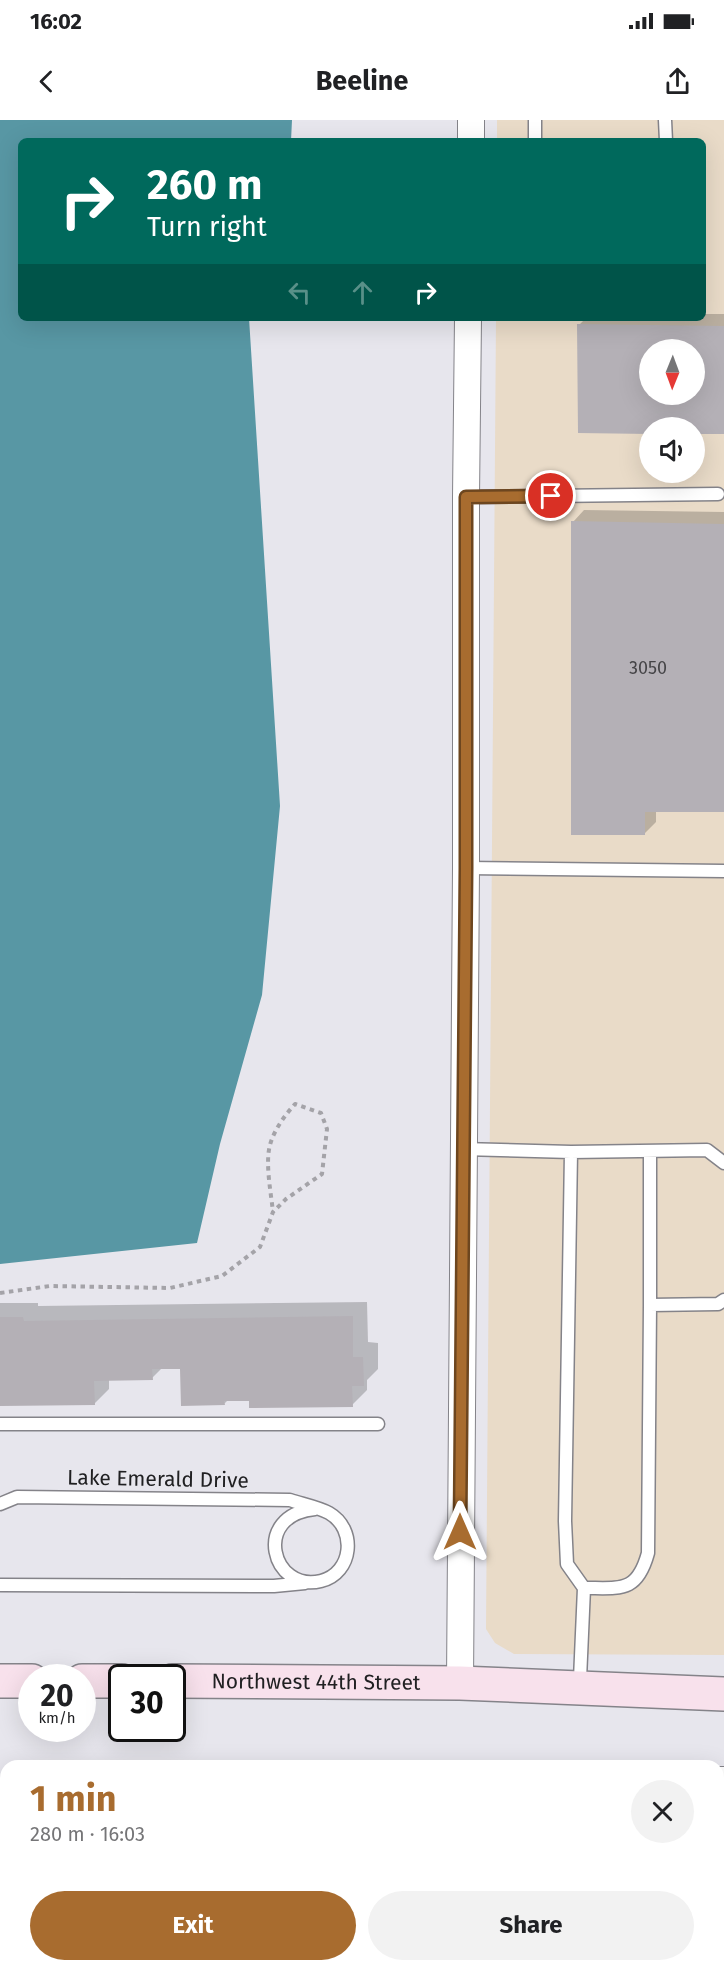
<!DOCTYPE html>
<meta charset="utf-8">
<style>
body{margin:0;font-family:"Fira Sans",sans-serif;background:#f2f2f2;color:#202124;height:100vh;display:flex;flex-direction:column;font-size:22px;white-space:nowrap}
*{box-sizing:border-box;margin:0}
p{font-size:20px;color:#757577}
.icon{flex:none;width:33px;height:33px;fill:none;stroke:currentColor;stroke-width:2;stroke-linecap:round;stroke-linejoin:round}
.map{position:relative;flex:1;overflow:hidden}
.details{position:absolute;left:0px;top:1640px;width:724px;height:212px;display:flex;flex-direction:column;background:#fff;border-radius:18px 18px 0 0;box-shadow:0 6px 24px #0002}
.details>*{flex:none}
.banner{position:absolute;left:18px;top:18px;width:688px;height:183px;border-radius:9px;box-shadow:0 6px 24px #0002;background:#00695c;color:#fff;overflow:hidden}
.needle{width:39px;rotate:181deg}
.fabs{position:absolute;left:639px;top:219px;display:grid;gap:12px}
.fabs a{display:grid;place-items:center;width:66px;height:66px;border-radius:50%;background:#fff;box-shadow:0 6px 24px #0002;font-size:30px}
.speed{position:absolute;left:18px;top:1544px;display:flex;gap:12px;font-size:30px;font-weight:700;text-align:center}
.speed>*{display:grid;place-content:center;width:78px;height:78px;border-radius:50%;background:#fff;box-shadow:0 6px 24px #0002;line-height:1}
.speed small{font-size:15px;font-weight:400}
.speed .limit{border:3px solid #111;border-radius:9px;background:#fff;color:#111}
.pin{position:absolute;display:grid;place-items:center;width:51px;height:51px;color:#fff;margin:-26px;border:3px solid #fff;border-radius:50%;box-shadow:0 2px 6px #0007}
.me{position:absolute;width:66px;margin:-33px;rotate:0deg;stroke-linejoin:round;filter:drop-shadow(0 0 4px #0008)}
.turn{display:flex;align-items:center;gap:21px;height:126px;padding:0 30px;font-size:27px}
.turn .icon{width:78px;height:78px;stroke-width:2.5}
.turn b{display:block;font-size:42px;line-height:51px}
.lanes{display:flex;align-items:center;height:57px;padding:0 30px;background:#0003;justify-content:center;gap:30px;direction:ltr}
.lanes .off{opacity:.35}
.round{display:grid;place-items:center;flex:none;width:63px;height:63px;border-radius:32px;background:#f2f2f2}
.summary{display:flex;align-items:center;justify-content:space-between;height:102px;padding:0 30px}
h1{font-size:36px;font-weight:700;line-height:45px;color:#a86c2f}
.cta{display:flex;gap:12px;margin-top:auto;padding:12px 30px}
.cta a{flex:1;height:69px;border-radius:36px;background:#a86c2f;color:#fff;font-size:24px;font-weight:700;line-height:69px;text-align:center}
.cta a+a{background:#f2f2f2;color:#202124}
.status{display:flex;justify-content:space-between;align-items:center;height:42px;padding:0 30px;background:#fff;direction:ltr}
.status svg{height:16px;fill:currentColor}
header{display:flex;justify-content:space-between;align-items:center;height:78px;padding:0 30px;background:#fff;font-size:27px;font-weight:700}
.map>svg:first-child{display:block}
.education{fill:#e9dbc8;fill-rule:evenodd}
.water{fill:#5897a4}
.shadow{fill:#0003;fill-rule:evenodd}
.building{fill:#b4b0b6;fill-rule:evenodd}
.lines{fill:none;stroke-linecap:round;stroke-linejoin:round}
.lane-casing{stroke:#848389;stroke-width:15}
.street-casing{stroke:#848389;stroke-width:28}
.secondary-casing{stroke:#848389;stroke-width:36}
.path{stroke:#a4a3a8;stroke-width:4;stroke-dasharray:4.5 4.5;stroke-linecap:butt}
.lane{stroke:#fff;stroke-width:12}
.street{stroke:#fff;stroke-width:26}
.secondary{stroke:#f8e1ec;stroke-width:33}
.route-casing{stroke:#6d461f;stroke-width:15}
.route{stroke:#a86c2f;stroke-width:10}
.labels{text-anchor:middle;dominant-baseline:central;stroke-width:5;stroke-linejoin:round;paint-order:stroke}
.number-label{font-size:18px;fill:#454447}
.street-label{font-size:21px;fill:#202022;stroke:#e7e6ed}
</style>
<div class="status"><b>16:02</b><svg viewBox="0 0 49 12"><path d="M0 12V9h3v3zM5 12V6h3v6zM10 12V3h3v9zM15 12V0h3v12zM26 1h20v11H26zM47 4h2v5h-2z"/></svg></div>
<header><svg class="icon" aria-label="back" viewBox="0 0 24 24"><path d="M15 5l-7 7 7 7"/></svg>Beeline<svg class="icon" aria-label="share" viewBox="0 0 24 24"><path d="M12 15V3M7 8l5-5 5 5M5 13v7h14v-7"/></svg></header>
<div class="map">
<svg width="724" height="1850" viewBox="0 0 724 1850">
<rect width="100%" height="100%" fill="#e7e6ed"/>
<path class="education" d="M497 0H724V1535L514 1534 495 1523 486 1509 496 198H704V21H497ZM650 230H694V274H650ZM650 308H694V352H650Z"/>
<path class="water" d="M0 0H292L291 21H21V198H249L280 686 262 875 220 1024 197 1123 0 1144Z"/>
<path class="shadow" d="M704 194H724V313L694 308H650L579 205 586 198H704ZM650 230H694V274H650Z
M584 390 724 392V690L656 691V702L644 714 573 402Z
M367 1182 368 1222 378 1223V1249L367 1260V1270L352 1285 251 1280H228L224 1284 182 1247H163L152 1258 109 1259V1269L94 1284 0 1285V1183H38V1186Z
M72 1845H162V1850H72Z
M300 1845H387V1850H300Z"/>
<path class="building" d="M577 204 724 206V314H694V308H650V314L578 313ZM650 230H694V274H650Z
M571 401 724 404V692H645V715H571Z
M353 1196V1237H363L364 1266H352L353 1287 249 1288V1281H224L225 1285 181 1286 180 1249H152L153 1260 94 1261 95 1285 0 1286V1197H23L24 1201Z
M70 1845H154V1850H70Z
M299 1845H379V1850H299Z"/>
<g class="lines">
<defs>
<path id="lane" d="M535 0V21
M665 0 666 21
M466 377 718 374
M466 748 724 751
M462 1029 571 1032 565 1401 567 1444 584 1468 580 1559
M650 1031V1185
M571 1032 707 1030 724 1043
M0 1304H378
M0 1384 17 1377 290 1380C302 1384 318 1387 329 1393 357 1409 353 1453 321 1461 272 1473 251 1395 315 1389
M0 1465 274 1466 305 1463
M584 1468C621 1468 637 1473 648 1433L650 1185 718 1184 724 1180"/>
<path id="street" d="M471 21V0
M460 1563 466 748V377L468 198
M718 1660H724
M718 1807H724
M250 1845 251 1850
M533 1845V1850"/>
<g id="secondary">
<path d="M0 1561H32"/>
<path d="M82 1561H122"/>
<path id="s1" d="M172 1561 460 1563 724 1574"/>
</g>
</defs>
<use href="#lane" class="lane-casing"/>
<use href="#street" class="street-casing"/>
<use href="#secondary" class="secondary-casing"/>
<path class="path" d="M0 1173 50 1166 170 1168 222 1156 260 1127 273 1092 286 1079 322 1054 327 1009 321 993 295 984C285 995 274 1010 270 1025 265 1043 271 1073 273 1092"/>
<use href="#lane" class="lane"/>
<use href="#street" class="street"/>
<use href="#secondary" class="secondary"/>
</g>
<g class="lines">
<defs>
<path id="route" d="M460 1412 466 748V377L551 376"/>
</defs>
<use href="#route" class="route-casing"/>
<use href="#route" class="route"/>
</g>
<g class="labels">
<g class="number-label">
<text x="648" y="548">3050</text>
</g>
<g class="street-label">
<text transform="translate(158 1359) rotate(1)">Lake Emerald Drive</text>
<text stroke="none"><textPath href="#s1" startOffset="144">Northwest 44th Street</textPath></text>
</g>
</g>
</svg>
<div class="fabs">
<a><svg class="needle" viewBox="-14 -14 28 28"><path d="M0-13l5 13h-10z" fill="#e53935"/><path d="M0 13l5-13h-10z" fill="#757577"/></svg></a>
<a><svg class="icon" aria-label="sound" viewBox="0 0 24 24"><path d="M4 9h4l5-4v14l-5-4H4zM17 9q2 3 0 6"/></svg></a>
</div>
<div class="speed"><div>20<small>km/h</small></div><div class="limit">30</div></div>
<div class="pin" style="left:551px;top:376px;background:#d93025"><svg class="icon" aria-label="arrive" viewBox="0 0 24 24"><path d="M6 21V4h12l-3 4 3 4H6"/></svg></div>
<svg class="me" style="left:460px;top:1412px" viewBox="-20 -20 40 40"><path d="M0-17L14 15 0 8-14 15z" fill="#a86c2f" stroke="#fff" stroke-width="4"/></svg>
<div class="banner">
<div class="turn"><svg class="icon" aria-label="right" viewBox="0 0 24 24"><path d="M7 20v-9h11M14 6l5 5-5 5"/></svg><div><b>260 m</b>Turn right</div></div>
<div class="lanes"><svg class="icon off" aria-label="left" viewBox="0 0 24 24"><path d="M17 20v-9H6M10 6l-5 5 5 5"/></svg><svg class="icon off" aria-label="ahead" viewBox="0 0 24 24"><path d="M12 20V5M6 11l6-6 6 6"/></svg><svg class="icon" aria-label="right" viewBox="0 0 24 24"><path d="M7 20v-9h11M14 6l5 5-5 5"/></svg></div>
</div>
<section class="details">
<div class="summary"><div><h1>1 min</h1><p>280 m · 16:03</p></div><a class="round"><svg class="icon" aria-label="close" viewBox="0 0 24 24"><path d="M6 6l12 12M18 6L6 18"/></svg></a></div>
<div class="cta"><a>Exit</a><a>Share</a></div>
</section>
</div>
